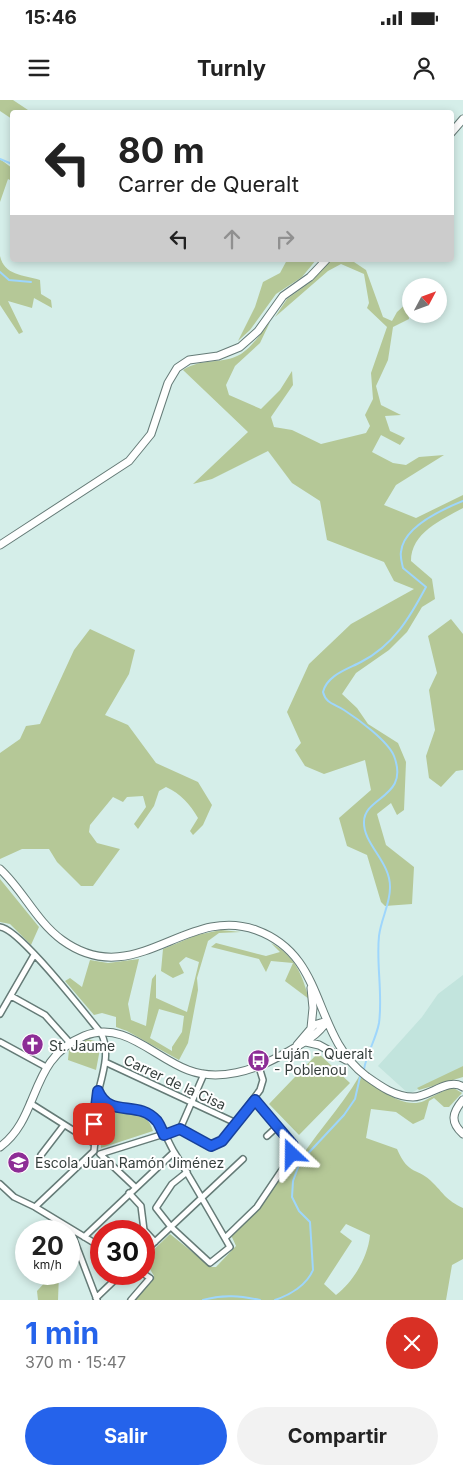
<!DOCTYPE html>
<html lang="es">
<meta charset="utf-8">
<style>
body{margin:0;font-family:Inter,sans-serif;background:#f2f2f2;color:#222;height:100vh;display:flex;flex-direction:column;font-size:19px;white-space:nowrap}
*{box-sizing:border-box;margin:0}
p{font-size:16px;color:#767676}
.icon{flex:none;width:28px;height:28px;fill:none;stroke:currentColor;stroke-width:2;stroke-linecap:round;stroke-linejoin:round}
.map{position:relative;height:1200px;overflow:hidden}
.side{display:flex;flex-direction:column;background:#fff;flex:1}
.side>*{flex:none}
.guide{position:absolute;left:10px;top:10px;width:444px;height:152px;border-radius:5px;box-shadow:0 2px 8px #0003;background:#fff;color:#222;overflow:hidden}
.needle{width:32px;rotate:49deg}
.buttons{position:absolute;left:402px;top:178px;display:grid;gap:10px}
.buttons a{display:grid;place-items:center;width:45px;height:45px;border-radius:50%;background:#fff;box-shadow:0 2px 8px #0003;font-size:25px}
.speed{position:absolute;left:15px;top:1120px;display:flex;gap:10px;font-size:25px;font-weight:700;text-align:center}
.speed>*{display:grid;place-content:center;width:65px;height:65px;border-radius:50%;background:#fff;box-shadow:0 2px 8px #0003;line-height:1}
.speed small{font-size:12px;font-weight:400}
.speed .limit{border:8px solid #d22;background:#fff;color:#111}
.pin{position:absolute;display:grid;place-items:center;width:42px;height:42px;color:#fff;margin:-21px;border-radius:10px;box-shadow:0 2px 8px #0006}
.me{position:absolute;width:55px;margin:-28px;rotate:337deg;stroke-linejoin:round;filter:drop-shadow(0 0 4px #0008)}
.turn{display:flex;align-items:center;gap:18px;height:105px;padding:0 25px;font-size:22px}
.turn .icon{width:65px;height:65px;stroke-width:2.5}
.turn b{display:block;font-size:35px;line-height:42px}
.lanes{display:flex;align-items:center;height:48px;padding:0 25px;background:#0003;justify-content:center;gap:25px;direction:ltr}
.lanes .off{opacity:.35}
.round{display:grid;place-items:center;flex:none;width:52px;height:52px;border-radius:26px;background:#f2f2f2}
.head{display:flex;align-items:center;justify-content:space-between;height:85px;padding:0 25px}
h1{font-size:30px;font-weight:700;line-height:38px;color:#2563eb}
.cta{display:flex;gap:10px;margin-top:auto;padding:10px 25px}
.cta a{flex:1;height:58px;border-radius:30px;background:#2563eb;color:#fff;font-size:20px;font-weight:700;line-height:58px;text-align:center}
.cta a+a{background:#f2f2f2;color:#222}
.status{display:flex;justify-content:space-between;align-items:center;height:35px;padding:0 25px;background:#fff;direction:ltr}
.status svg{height:14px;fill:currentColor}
header{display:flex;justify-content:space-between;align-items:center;height:65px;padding:0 25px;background:#fff;font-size:22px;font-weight:700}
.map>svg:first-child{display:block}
.built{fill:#c2e4dd}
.green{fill:#b5c897;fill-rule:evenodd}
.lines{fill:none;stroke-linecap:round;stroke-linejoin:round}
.stream{stroke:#9ed6fc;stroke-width:2}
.street-casing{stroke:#657b77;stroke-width:8}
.secondary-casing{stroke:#657b77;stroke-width:9}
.street{stroke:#fff;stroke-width:5}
.secondary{stroke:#fff;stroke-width:7}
.route-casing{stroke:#184099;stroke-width:12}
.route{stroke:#2563eb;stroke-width:9}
.labels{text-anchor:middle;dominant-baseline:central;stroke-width:4;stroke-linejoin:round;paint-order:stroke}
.poi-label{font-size:14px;fill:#363f3d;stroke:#fff;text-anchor:start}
.street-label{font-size:14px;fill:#363f3d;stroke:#fff}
</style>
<div class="status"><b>15:46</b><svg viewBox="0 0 49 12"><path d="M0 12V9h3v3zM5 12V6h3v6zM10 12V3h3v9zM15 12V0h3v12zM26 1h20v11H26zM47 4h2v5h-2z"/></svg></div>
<header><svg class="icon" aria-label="menu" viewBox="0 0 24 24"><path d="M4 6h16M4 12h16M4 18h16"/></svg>Turnly<svg class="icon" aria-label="person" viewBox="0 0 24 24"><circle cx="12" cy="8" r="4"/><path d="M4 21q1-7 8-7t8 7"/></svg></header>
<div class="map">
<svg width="463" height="1200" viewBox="0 0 463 1200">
<rect width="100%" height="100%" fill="#d5eee9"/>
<path class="built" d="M463 875V966L409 994 378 966 422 917 438 894Z"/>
<path class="green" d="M0 0H13L31 12H12V19L0 11Z
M0 59 12 68V81L8 79 0 102Z
M0 156C4 175 23 175 40 180L41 194 51 200 52 208 34 198 32 208 8 201 23 232 19 234 0 205Z
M287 160H316L302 177 276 194 250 230 238 241 255 207 263 182 280 173Z
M330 160H351L366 170 383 217 392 221 397 212 408 202 409 219 393 227 388 260 376 286 381 305 401 315 385 316 390 331 405 338 400 345 381 335 372 352 393 363 406 365 419 357 444 355 396 385 384 405 416 418 463 395V408C441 420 411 433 411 461L432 479 435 499 422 507 407 532 389 550 356 573 342 594 357 608 368 624 398 643 406 662 404 710 397 715 391 703 377 714 386 745 414 767 412 804 385 806 381 802 367 755 347 746 339 718 371 690 365 660 324 674 305 666 295 650 301 643 287 612 309 564 351 524 414 489 394 481 384 462 327 440 320 401 292 383 268 351 212 379 193 384 248 332 183 270C203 257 223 265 241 254 252 247 262 232 270 222L260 243 235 266 226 285 229 295 261 309 280 290 292 271 293 285 271 317 274 327 292 330 321 344 366 333 370 326 365 315 373 299 371 273 387 227 367 208 369 203 364 174 341 164 328 171 275 217 287 199 312 181Z
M451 519 463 534V670L456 671 441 687 429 678 426 656 435 630 429 590 437 573 428 536Z
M90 529 135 550 129 574 105 615 128 625 156 663 198 682 212 705 203 725 193 735 190 731 198 718C190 704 181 694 166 687L159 691 154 706 138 729 134 724 146 707 143 696 127 697 123 702 113 697 90 725 89 732 97 743 120 749 93 786H81L57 762 49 749H22L0 759V653L20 639 26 626 40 624 74 550Z
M0 779 39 827 31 845 10 824 0 822Z
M221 830 241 832 219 833 208 841 197 878 198 890 188 943 179 960 127 931 116 927V917L102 913 94 915 65 881 70 878 82 887 90 860 108 863 139 859 128 904 131 920 146 926 152 879 156 874V898L187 912 199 862 186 857 179 863 184 873 173 878 161 871 163 849 197 835ZM159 909 184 916 182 932 172 947V951L150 938Z
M216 843 266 856 280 852 271 843C295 856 302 874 309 899L285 881 293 863 271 861 266 872 259 859 211 847Z
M87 939 95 941 100 949 96 970 68 960 69 949Z
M318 953 350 983 299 1035 269 1004Z
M463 966V977L419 990 417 988Z
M360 975C376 987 403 1010 424 1001 433 996 443 991 452 987L462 993 449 1007H444L434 998 429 1001 424 1019 413 1024 396 1012 371 1009 366 1038 397 1049C409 1077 417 1066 433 1083 446 1096 445 1099 463 1108V1159L452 1165 446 1200H133L154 1176 144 1159 170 1134 211 1167H216L236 1146 231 1135 254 1113 285 1070 292 1073C311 1037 340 1010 360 975ZM346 1124 370 1135C368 1157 354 1181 336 1195L324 1184 352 1141 340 1132Z
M103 1007C122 1015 146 1006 153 1031L101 1048 99 1019Z
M45 1174H59L58 1200H38L37 1191 47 1180Z"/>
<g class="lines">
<path class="stream" d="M0 59 12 64
M0 172 9 180 31 182
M364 969C367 953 376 939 379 923 383 894 376 864 379 836 381 819 390 804 390 788 391 762 363 744 364 722 364 696 410 698 394 656 388 641 358 619 344 610 335 604 326 604 323 592 327 575 348 569 361 562 394 545 410 517 426 487L403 468C402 463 400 457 401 452 403 427 443 409 463 401
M203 1200C223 1194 241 1196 260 1200
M275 1200C290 1195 307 1185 313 1170L310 1122 299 1111 292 1097 293 1081 300 1062 344 1015 355 999 360 977"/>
<defs>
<path id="street" d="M0 827C19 828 85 914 101 933 113 956 98 984 95 1008 93 1023 96 1037 94 1051L35 1107
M11 896 45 915 70 943
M0 914 34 855
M0 942 46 967
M105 962 236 1023
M98 991C110 1018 136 1001 156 1020 163 1028 168 1041 173 1050 193 1082 211 1114 230 1147L210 1163 171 1127 156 1108 172 1084 187 1072
M30 1003 95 1044
M180 1029 211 1046 222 1041 260 990 263 980 259 967
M180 1029 204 974
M267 1036 278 1026
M41 1055 64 1025
M0 1084 14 1097 35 1107 101 1147
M135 1087 100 1054 180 1029
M129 1093 141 1106 144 1130 155 1142
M70 1129 97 1200
M84 1137 174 1052
M225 1138 257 1107 292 1055 293 1045 255 1000
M144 1152 243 1059
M96 1198 121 1174
M131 1200 150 1178 144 1174"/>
<path id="secondary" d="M451 33 463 19
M0 445 129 361 151 334 168 283 177 268 189 260 218 256 240 247 258 231 283 196 310 177 326 160
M0 769C23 790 36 821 62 840 135 893 186 804 256 830 328 856 311 934 366 976 380 986 395 997 413 997 429 997 449 977 463 987
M311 888 313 908 311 928
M306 942 319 945 346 960
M297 945 314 925 327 921
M463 1000C452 1013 450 1022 463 1034
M0 1047C41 1017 28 959 84 936 124 920 153 957 188 970 219 982 255 970 282 955 299 945 316 938 327 921"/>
</defs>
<use href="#street" class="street-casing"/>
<use href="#secondary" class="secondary-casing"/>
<use href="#street" class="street"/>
<use href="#secondary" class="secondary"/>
</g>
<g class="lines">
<defs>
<path id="route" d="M94 1024 98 991C110 1019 138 999 157 1021 160 1025 162 1031 164 1035L180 1029 211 1046 222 1041 255 1000 293 1045 292 1054"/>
</defs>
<use href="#route" class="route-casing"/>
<use href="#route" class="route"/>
</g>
<defs>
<symbol id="church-disc" viewBox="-11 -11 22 22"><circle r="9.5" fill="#8d2d96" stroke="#fff"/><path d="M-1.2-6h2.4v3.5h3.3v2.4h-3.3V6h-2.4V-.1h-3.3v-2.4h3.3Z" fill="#fff"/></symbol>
<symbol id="bus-disc" viewBox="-11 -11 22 22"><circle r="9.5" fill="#8d2d96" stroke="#fff"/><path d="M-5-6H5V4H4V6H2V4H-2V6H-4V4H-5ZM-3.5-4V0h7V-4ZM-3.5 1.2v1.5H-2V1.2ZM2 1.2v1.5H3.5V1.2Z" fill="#fff"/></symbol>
<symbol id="school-disc" viewBox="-11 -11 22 22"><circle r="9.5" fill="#8d2d96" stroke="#fff"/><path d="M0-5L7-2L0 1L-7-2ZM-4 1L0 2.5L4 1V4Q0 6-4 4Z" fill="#fff"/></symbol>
</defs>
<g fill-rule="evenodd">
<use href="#church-disc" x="20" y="932" width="25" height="25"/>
<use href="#bus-disc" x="246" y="948" width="25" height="25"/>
<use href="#school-disc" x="6" y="1050" width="25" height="25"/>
</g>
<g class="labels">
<g class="poi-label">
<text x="49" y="945">St. Jaume</text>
<text x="274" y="953">Luján - Queralt<tspan x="274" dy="16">- Poblenou</tspan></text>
<text x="35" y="1062">Escola Juan Ramón Jiménez</text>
</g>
<g class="street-label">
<text transform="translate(175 982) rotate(25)">Carrer de la Cisa</text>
</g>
</g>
</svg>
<div class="buttons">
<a><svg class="needle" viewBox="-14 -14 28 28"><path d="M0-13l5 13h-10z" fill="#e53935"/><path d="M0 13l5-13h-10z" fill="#767676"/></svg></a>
</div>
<div class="speed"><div>20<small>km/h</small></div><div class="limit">30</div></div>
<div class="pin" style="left:94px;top:1024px;background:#d93025"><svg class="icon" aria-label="arrive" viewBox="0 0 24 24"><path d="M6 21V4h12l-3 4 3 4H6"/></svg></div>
<svg class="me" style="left:292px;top:1054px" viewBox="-20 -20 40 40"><path d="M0-17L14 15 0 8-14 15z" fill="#2563eb" stroke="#fff" stroke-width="4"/></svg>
<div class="guide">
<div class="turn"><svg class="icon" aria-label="left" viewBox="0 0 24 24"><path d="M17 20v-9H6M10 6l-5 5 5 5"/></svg><div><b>80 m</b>Carrer de Queralt</div></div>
<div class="lanes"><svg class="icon" aria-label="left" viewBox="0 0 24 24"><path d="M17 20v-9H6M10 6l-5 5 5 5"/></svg><svg class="icon off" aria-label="ahead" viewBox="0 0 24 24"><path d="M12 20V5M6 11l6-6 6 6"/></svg><svg class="icon off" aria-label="right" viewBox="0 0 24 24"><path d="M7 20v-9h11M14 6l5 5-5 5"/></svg></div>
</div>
</div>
<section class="side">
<div class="head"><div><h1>1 min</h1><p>370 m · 15:47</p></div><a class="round" style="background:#d93025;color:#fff"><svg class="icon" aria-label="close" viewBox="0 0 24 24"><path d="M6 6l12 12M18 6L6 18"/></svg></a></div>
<div class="cta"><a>Salir</a><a>Compartir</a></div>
</section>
